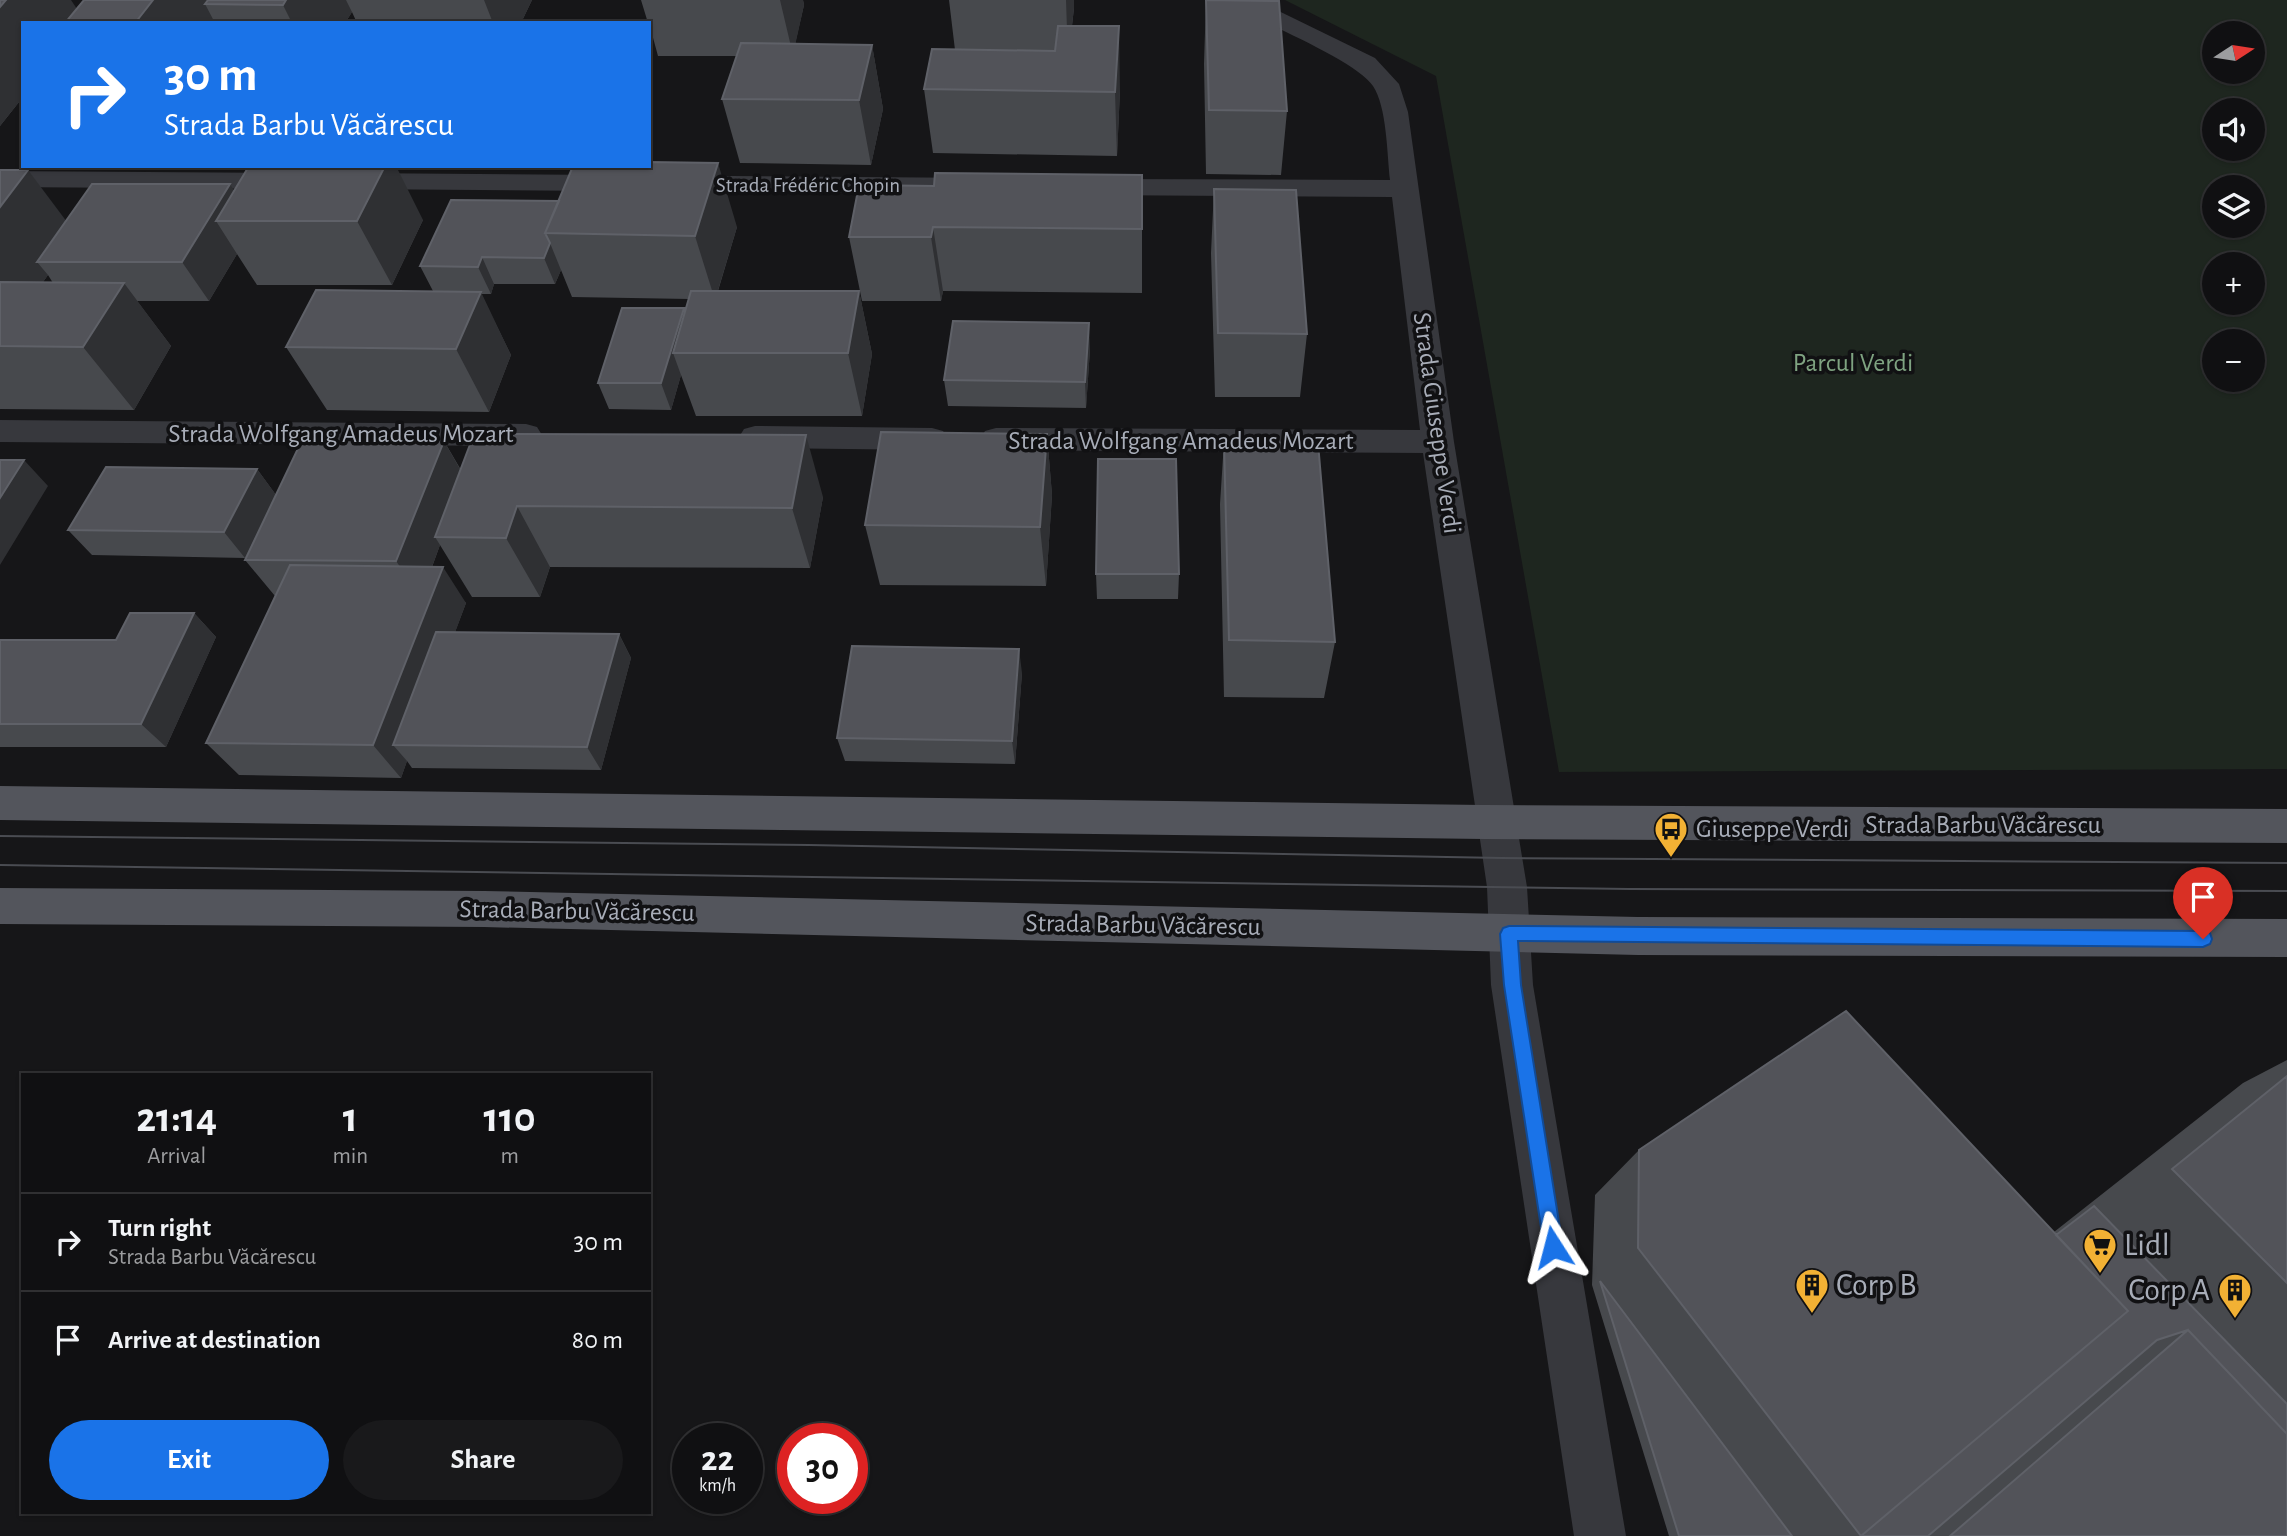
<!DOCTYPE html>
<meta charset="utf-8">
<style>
body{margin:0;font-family:"Alegreya Sans",sans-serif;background:#19191b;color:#f1f3f6;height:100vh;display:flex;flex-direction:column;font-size:26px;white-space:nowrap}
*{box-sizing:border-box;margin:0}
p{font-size:23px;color:#9c9d9f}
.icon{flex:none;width:38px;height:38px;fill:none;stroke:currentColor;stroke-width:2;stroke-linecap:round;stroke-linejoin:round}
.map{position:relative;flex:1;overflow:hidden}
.details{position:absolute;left:21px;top:1073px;width:630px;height:441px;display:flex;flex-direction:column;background:#101012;border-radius:0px;box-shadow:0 2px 5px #0004,0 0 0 2px #303032}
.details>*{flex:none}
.guide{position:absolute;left:21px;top:21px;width:630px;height:147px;border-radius:0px;box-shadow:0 2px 5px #0004,0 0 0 2px #303032;background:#1a73e8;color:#fff;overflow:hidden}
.needle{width:46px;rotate:78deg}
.fabs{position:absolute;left:2202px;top:21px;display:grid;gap:14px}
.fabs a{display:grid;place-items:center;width:63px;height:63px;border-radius:50%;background:#101012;box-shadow:0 2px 5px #0004,0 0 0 2px #303032;font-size:35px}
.speed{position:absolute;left:672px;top:1423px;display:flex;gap:14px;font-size:35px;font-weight:700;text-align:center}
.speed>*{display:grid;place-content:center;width:91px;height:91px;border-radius:50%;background:#101012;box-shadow:0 2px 5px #0004,0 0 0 2px #303032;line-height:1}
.speed small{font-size:18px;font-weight:400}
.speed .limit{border:10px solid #d22;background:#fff;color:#111}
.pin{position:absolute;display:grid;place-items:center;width:60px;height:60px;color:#fff;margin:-72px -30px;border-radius:50% 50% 50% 0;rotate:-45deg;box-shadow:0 0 7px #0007}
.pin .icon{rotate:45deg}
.me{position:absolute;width:77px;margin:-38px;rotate:351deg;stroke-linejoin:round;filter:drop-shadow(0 0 5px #0008)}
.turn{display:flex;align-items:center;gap:24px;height:147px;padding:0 28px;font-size:32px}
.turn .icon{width:91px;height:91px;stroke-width:2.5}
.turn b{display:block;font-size:49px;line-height:60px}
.eta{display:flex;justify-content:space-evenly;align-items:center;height:119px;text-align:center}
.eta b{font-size:42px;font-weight:600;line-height:49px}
.action{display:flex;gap:14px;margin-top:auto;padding:14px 28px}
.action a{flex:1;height:80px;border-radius:42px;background:#1a73e8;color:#fff;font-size:28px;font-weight:600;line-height:80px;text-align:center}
.action a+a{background:#19191b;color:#f1f3f6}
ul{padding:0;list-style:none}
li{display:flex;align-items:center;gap:21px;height:98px;padding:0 28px;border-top:2px solid #303032}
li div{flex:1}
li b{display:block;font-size:26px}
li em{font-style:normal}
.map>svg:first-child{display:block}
.green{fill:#1e261f;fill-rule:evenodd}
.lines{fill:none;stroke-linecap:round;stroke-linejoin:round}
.minor{fill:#37383d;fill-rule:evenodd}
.major{fill:#53555c;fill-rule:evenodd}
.tram{stroke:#4a4c52;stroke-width:2}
.wall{fill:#47494d;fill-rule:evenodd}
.shaded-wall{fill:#2f3033}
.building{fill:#525359;stroke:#5f6168;stroke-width:2}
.route{fill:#1a73e8;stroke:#114b97;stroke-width:2}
.labels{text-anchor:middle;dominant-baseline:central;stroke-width:7;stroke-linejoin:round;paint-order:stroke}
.far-street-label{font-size:21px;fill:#a8adb8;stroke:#111113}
.park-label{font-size:26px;fill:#7fa381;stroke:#111113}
.street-label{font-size:26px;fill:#a8adb8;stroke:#111113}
.poi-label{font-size:26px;fill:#a8adb8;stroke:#111113;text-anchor:start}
.near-poi-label{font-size:32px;fill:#a8adb8;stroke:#111113;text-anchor:start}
</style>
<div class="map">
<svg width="2287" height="1536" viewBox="0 0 2287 1536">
<rect width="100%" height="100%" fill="#161618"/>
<path class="green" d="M1285 0H2287V769L1559 772 1436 76ZM2214 33H2252V72H2214ZM2252 110V149H2214V110ZM2252 187V226H2214V187ZM2214 264H2252V303H2214ZM2214 341H2252V380H2214Z"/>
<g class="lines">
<path class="minor" d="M1225 0H1256L1375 58 1399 84 1408 112 1454 442 1527 887 1533 985 1626 1536H1574L1491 985 1487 887 1423 453 996 450 985 447 980 439 985 431 996 428 1420 430 1392 197 1089 195 1079 193 1075 187 1079 181 1089 179 1390 180C1387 154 1387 107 1373 86 1357 61 1259 20 1228 5Z
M0 171 294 173 304 175 308 181 304 187 294 189 0 187Z
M350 173 987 178 997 180 1001 186 997 192 987 194 350 189 340 187 336 181 340 175Z
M0 420 526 424 537 427 542 435 537 443 526 446 0 442Z
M755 426 932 428 943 431 948 439 943 447 932 450 755 448 744 445 739 437 744 429Z"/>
<path class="major" d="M0 786 1484 805 2287 809V843L1484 839 0 820Z
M0 888 484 891 1638 917 2287 919V957L1638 955 484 927 0 924Z"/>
<path class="tram" d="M0 836 809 845 1502 858 2287 863
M0 865 1629 889 2287 891"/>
</g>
<path class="wall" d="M0 0 77 9 84 0H532L521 23H357L352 12 345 23H23V97L0 126Z
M641 0H803L804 5 795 44 872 45 883 109 871 165 740 163 722 99 737 56H658L649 23H648Z
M949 0H1074V8L1072 26 1120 90 1117 156 933 153 924 89 955 50Z
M1206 0 1287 111 1281 175 1206 174 1204 64Z
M0 170 66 221 234 191 423 220 392 285H257L237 254 209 301H137L171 346 134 410 0 409ZM48 275 53 283 43 282Z
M1142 175V293L943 291 941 301H862L849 237 934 186Z
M1214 189 1307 334 1300 397H1215L1211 253Z
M559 201 737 227 718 291H859L872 354 862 416H696L681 375 671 410 609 409 598 383 685 312 689 299 572 297 561 270 555 284H494L491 294H481L511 355 489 412 327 410 286 347 433 291 420 266Z
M1090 349 1086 408 948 406 944 380Z
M1047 434 1052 495 1046 586 880 585 865 525Z
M444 441 461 470 823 497 810 568 550 567 540 597H472L440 545 432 567 466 603 455 632 619 634 631 658 601 770 412 768 407 761 401 778 239 775 206 743 275 596 245 560 270 508 245 558 92 555 68 530 257 469 276 495Z
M1224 442 1335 642 1324 698 1224 697 1220 504Z
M1096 574H1179L1178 599H1097Z
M194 613 216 637 166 747H0V640H116Z
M1022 673 1015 764 845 761 837 738Z
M2287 1060V1536H1669L1592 1285 1595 1195 1639 1150 2054 1232 2243 1083Z"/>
<path class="shaded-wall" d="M6 0H71L85 21 83 23H23V97L0 126V7Z
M153 0H216L205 4 215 23H135Z
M286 0H346L352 12 345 23H292L283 5Z
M484 0H532L521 23H493Z
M780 0H803L804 5 793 55Z
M1066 0H1074V8L1068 59Z
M1119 26 1120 90 1117 156 1115 92Z
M872 45 883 109 871 165 859 100Z
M718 163 737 227 715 300 695 236Z
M385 166H396L423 220 392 285 357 221Z
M28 170 76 234 37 262 48 275 0 343V207Z
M230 184 253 221H216L237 254 209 301 182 262Z
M933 227 943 291 941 301 931 237Z
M550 243 561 270 555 284 544 258Z
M482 257 494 284 491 294 478 267Z
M124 283 171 346 134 410 83 347Z
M859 291 872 354 862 416 848 353Z
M481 292 511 355 489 412 456 349Z
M684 308 693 335 673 353 681 375 671 410 661 383Z
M1089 323 1090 349 1086 408 1085 382Z
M1047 434 1052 495 1046 586 1040 527Z
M806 435 823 497 810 568 792 508Z
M444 441 465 478 435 537 440 545 421 596 396 561Z
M24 460 48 486 0 565V498Z
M257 469 276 495 245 558 224 532Z
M517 506 550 567 540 597 506 538Z
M443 567 466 603 413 745H393L407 761 401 778 373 745Z
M194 613 216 637 166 747 141 724Z
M619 634 631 658 601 770 587 747Z
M1019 649 1022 673 1015 764 1012 741Z"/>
<path class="building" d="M0 0H6L0 7Z
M84 0H153L135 23H65Z
M208 0H286L283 5 205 4Z
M1206 0 1279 1 1287 111 1209 110Z
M1058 26H1119L1115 92 924 89 932 49 1055 51Z
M741 43 872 45 859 100 722 99Z
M649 162 718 163 695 236 545 233 573 166H649Z
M249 166H385L357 221H216Z
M0 170H28L0 207Z
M935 173 1142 175V229L933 227 931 237H849L859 185 934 186Z
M92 184H230L182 262H37Z
M1214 189 1296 190 1307 334 1218 333Z
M451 200 559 201 545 233 550 243 544 258 482 257 478 267 420 266Z
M0 282 124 283 83 347 0 346Z
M316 290 481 292 456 349 286 347Z
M691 291H859L848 353H673Z
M622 308H684L661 383H598Z
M953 321 1089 323 1085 382 944 380Z
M881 432 1047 434 1040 527 865 525Z
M474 434 806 435 792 508 517 506 506 538 435 537Z
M302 440 444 441 396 561 245 560Z
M1224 442 1318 443 1335 642 1229 640Z
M1098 459H1176L1179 574H1096Z
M0 460H24L0 498Z
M106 467 257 469 224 532 68 530Z
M290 565 443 567 373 745 206 743Z
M130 613H194L141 724H0V640H116Z
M436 632 619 634 587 747 393 745Z
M852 646 1019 649 1012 741 837 738Z
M1846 1011 2128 1311 1861 1536 1638 1248 1639 1150Z
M2287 1076V1283L2172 1169Z
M2094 1206 2287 1404V1434L2188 1330 2157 1340 1928 1536H1861L2128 1311 2056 1235Z
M1600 1281 1792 1536H1679Z
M2188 1330 2287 1434V1536H1950Z"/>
<path class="route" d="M1509 926 2203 931 2210 933 2212 939 2210 944 2203 947 1518 941 1521 985 1563 1247 1560 1254 1553 1257 1547 1254 1544 1247 1504 985 1500 934 1503 928Z"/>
<defs>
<symbol id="bus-pin" viewBox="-11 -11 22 30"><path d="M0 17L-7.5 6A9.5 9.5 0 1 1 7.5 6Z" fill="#f2b134" stroke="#111113"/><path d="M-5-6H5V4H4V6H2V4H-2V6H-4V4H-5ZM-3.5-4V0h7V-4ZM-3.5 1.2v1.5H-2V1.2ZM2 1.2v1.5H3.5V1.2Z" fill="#111"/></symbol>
<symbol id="supermarket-pin" viewBox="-11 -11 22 30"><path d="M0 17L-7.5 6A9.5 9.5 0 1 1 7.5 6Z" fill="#f2b134" stroke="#111113"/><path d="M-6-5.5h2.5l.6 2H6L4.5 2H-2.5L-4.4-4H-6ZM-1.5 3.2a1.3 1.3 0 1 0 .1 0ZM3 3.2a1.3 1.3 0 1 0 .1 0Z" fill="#111"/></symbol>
<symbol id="building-pin" viewBox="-11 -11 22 30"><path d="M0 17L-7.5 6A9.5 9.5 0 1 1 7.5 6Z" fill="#f2b134" stroke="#111113"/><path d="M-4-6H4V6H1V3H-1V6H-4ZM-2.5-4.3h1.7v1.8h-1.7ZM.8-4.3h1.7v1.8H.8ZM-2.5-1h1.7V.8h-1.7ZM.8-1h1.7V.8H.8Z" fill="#111"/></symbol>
</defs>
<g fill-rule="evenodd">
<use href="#bus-pin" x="1652" y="810" width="38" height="52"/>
<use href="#supermarket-pin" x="2081" y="1226" width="38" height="52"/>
<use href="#building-pin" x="1793" y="1266" width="38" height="52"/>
<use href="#building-pin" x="2216" y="1271" width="38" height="52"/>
</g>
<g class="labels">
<g class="far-street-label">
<text x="808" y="185">Strada Frédéric Chopin</text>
</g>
<g class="park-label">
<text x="1853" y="363">Parcul Verdi</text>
</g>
<g class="street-label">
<text transform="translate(1437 423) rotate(82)">Strada Giuseppe Verdi</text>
<text x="341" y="434">Strada Wolfgang Amadeus Mozart</text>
<text x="1181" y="441">Strada Wolfgang Amadeus Mozart</text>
<text x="1983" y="825">Strada Barbu Văcărescu</text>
<text transform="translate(577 911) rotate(1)">Strada Barbu Văcărescu</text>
<text transform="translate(1143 925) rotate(1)">Strada Barbu Văcărescu</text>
</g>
<g class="poi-label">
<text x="1696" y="829">Giuseppe Verdi</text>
</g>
<g class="near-poi-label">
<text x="2124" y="1245">Lidl</text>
<text x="1836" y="1285">Corp B</text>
<text x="2210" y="1290" text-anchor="end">Corp A</text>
</g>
</g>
</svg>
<div class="fabs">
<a><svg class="needle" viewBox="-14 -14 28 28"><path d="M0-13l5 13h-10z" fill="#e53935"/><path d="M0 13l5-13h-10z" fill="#9c9d9f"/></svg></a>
<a><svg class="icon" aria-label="sound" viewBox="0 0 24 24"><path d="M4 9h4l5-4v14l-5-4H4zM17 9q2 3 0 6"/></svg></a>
<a><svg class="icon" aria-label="layers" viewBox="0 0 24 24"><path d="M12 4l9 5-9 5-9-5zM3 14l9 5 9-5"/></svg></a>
<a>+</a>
<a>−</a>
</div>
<div class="speed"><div>22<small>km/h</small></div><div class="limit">30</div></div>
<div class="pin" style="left:2203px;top:939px;background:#d93025"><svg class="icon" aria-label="arrive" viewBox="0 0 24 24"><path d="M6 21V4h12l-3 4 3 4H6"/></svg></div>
<svg class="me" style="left:1553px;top:1247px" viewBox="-20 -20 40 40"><path d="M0-17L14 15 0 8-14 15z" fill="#1a73e8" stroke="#fff" stroke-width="4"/></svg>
<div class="guide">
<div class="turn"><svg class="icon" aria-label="right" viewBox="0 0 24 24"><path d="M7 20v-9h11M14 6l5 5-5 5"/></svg><div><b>30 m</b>Strada Barbu Văcărescu</div></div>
</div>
<section class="details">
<div class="eta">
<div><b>21:14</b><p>Arrival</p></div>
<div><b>1</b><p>min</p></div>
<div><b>110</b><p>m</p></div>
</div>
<ul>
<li><svg class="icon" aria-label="right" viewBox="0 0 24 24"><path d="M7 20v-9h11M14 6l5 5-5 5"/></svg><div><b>Turn right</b><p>Strada Barbu Văcărescu</p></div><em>30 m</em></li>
<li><svg class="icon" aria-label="arrive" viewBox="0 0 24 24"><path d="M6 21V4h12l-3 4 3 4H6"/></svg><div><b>Arrive at destination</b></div><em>80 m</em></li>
</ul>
<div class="action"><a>Exit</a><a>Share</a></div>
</section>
</div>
